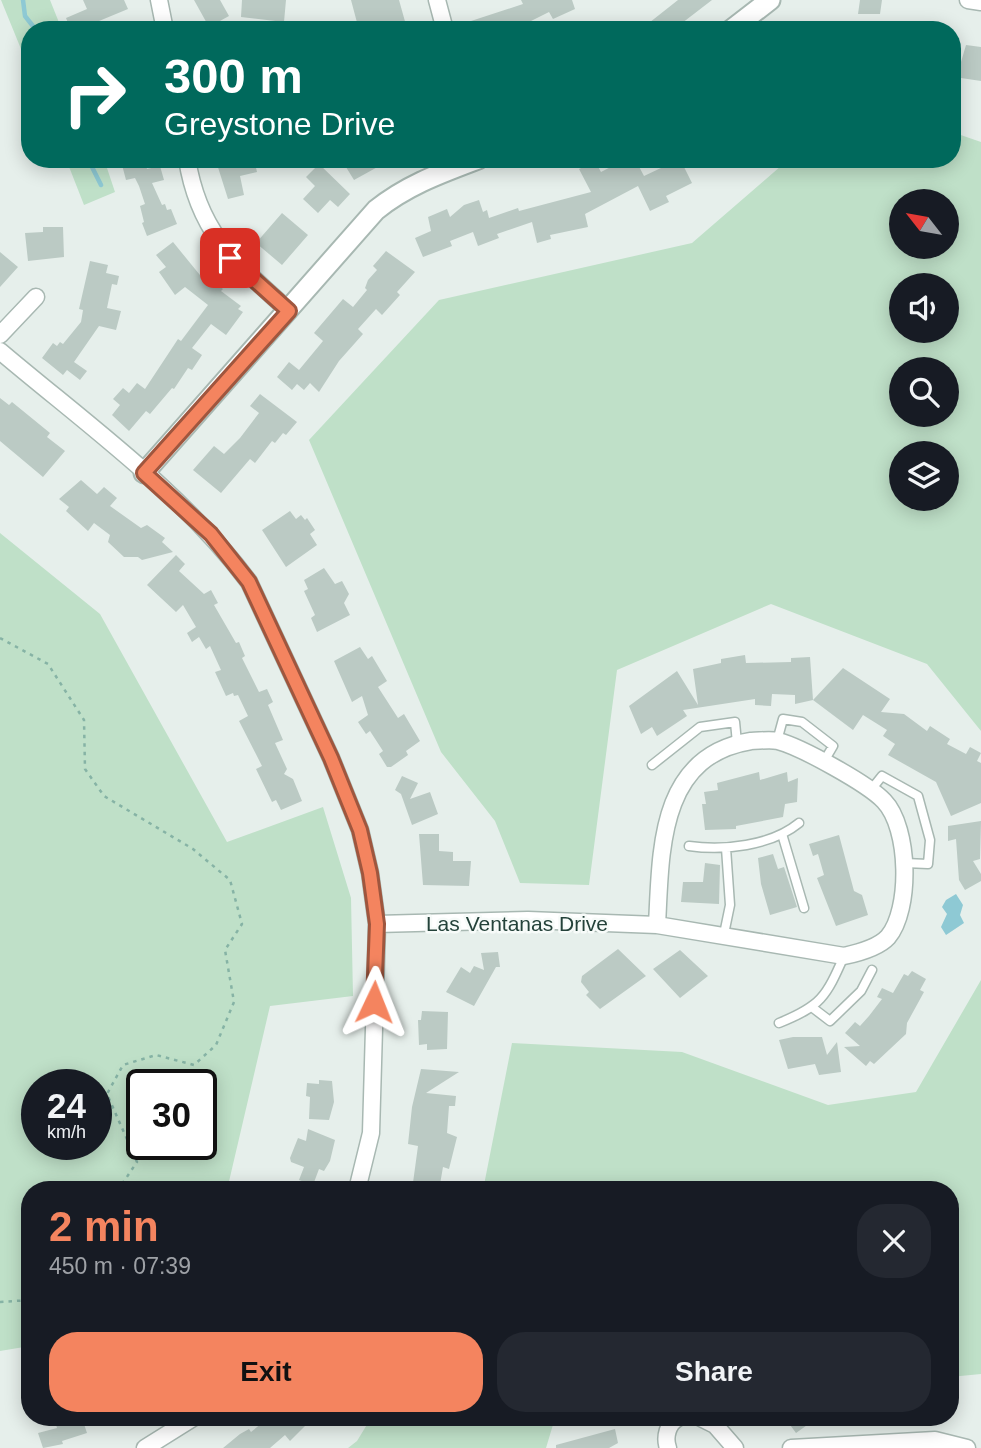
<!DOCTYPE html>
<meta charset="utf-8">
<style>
body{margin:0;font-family:Helvetica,sans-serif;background:#242831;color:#f1f3f6;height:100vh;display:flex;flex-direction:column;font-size:26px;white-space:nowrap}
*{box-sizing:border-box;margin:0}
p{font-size:23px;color:#9ea1a6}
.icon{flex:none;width:38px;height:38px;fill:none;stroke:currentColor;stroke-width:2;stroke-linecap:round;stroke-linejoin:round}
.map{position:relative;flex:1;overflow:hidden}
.drawer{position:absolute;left:21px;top:1181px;width:938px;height:245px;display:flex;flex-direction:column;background:#171b24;border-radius:28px;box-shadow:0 4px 18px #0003}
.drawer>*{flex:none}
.banner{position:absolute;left:21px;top:21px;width:940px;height:147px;border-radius:28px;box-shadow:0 4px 18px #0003;background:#00695c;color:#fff;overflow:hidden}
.needle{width:46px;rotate:301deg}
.controls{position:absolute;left:889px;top:189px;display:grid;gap:14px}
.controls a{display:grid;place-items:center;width:70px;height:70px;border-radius:50%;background:#171b24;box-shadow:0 4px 18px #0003;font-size:35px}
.speed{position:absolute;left:21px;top:1069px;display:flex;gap:14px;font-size:35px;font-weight:700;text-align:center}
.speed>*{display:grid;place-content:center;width:91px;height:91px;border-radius:50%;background:#171b24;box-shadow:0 4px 18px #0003;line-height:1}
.speed small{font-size:18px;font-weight:400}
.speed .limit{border:4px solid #111;border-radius:10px;background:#fff;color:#111}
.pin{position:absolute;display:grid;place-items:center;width:60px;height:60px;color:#fff;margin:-30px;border-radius:14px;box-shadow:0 4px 10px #0006}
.me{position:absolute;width:77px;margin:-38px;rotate:2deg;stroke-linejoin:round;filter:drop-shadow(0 0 5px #0008)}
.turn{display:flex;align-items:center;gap:24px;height:147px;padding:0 28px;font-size:32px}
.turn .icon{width:91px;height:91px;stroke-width:2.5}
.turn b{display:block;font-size:49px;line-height:60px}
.round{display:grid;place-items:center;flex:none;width:74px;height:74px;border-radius:28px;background:#242831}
.overview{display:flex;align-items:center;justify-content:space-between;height:119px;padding:0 28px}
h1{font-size:42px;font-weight:700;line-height:52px;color:#f4845f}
.primary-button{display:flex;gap:14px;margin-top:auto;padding:14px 28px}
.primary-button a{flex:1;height:80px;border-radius:28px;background:#f4845f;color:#111;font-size:28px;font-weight:700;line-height:80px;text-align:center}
.primary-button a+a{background:#242831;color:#f1f3f6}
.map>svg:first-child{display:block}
.green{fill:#bfe0c8;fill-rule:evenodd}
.water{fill:#8ec9d4}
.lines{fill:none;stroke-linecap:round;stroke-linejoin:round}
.stream{stroke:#8ec9d4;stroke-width:4.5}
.building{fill:#bbcac4}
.service-casing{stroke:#a8b8b2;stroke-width:11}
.minor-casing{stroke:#a8b8b2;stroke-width:19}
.tertiary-casing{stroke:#a8b8b2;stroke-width:23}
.path{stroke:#86b3a5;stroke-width:2.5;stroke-dasharray:3.5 5;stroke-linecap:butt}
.service{stroke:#fff;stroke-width:8}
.minor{stroke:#fff;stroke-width:16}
.tertiary{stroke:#fff;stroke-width:19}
.route-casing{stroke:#9f563e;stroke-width:18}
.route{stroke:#f4845f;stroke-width:12}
.labels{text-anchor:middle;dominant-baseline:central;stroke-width:5;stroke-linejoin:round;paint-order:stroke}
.street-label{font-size:21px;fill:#24423a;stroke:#f7fbf9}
</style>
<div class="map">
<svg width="981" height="1448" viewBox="0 0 981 1448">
<rect width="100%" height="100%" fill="#e6efeb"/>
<path class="green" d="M1 0H50L62 30H30V71Z
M952 132 981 142V731L927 664 771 604 617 670 589 885 520 883 495 821 441 752 309 440 439 300 692 243 789 159H952ZM947 201V247H901V201ZM947 285V331H901V285ZM947 369V415H901V369ZM947 453V499H901V453Z
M66 159H104L115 192 84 205Z
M0 533 100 614 227 842 323 807 351 898 353 996 270 1006 227 1190H30V1346L0 1351ZM37 1085H96V1144H37ZM142 1085H201V1144H142Z
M981 980V1374L950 1377V1190H483L512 1043 682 1052 828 1105 916 1092Z
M371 1418H555L546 1448H348L357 1441Z"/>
<path class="water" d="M956 894 963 905 960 915 964 923 946 935 941 927 947 914 942 907 946 900Z"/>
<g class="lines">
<path class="stream" d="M23 0 25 16 36 30
M88 159 101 185"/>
</g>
<path class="building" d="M83 0H124L128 9 87 26 89 30H71L66 18 87 9Z
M194 0H220L229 16 209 27Z
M242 0H286L284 22 241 17Z
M351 0H399L406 25 389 30H359Z
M521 0H572L575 9 553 19 549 12 519 27 520 30H475L471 21 523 4Z
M678 0H712L673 30H640Z
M860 0H882L880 14H858Z
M966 45 981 47V81L961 78V72H955L956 61 961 62Z
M145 159 147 169 160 166 164 180 152 183 162 205 165 204 167 210 171 209 177 224 147 236 142 223 144 222 140 206 145 204 139 186 135 178 126 180 121 161Z
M236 159 237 162 254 159 257 172 240 176 244 195 228 199 216 161Z
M341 159H392L354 180Z
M626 159H635L644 176 680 159 692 183 666 196 669 202 650 211 638 186 585 214 588 227 550 235 551 239 537 243 532 222 497 234 499 238 478 246 473 232 450 241 452 246 423 257 415 238 431 231 428 217 447 209 450 217 464 205 479 200 483 212 487 210 489 218 518 208 519 211 591 192 579 169 595 161 601 172Z
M319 164 350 194 338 207 330 200 318 213 303 199 315 186 306 177Z
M282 213 308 235 282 265 256 243Z
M43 227H63L64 257 28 261 25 233 43 232Z
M173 242 204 280 207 277 223 289 221 291 241 306 238 309 243 312 226 335 211 324 192 348 202 355 192 370 188 368 174 389 172 388 150 414 146 411 129 431 112 415 120 405 113 399 123 388 129 393 137 383 145 389 178 339 181 341 208 305 185 287 175 295 159 272 166 267 156 255Z
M386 251 415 272 397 292 400 295 382 315 376 309 358 329 363 334 339 361 319 392 310 383 304 390 297 384 292 390 277 377 289 362 299 370 323 341 314 333 343 299 353 307 367 290 365 288 368 280 377 270 373 266Z
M0 252 18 267 0 287Z
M90 261 108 265 106 273 119 276 117 285 112 284 107 308 121 311 116 330 99 326 74 362 87 371 80 380 67 370 63 375 42 358 53 343 57 346 60 342 63 344 81 322 83 310 79 309Z
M260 394 297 422 286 435 283 433 275 443 272 441 255 463 250 459 221 493 193 470 214 446 224 454 240 438 259 413 250 406Z
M0 398 9 405 12 402 50 433 47 437 65 451 43 477 0 441Z
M81 480 97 494 104 487 117 498 110 506 141 528 147 525 165 538 162 542 173 552 142 560 138 557H124L108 542 110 535 94 523 88 531 66 511 69 507 59 499Z
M290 511 296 519 301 515 305 520 307 518 315 530 310 534 317 545 286 567 262 530Z
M176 555 185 564 179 571 204 594 211 590 218 603 214 605 236 643 239 642 245 656 242 658 259 692 267 689 273 702 268 705 283 740 275 743 287 769 284 774 293 779 302 801 281 810 276 800 272 802 256 769 262 766 239 721 248 716 238 695 234 696 233 693 226 696 215 672 221 670 210 646 206 649 199 637 192 642 187 633 196 627 183 605 176 612 147 585Z
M324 568 335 584 342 581 349 594 344 603 350 615 317 632 311 618 315 615 304 591 308 589 304 580Z
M360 647 368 659 372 656 387 681 378 687 398 718 404 714 420 741 406 751 408 755 391 767H387L379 754 383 751 370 731 366 734 358 722 368 715 362 696 352 702 334 661Z
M745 655 746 663 791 662V658L810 657 813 700 843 668 890 699 881 712 904 714 927 731 930 726 950 739 947 744 966 754 970 747 981 753 977 761 981 763V803L951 816 936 782 888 755 895 744 883 736 887 730 863 715 853 730 813 700 795 704V695L772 694 771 706 755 705V699L683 710 687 716 657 736 652 727 641 734 629 706 677 671 698 705 693 669 721 663V659Z
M759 772 760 780 787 772 788 782 798 778 797 802 785 804 783 817 736 826V829L705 830 702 804H706L704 792 718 790 717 783Z
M402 776 418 783 410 799 430 792 438 814 412 825 401 794 395 790Z
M981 821 980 859 973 861 981 874V881L965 890 959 880 956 839 948 841V826Z
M419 834H439V851L453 852V861H471L469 886 423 885Z
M839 835 854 891 862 895 868 915 836 926 817 878 824 875 818 854 813 856 809 844Z
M773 854 778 869 784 867 797 907 770 915 761 884 758 858Z
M705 863 720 865 719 904 681 902 683 882H703Z
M618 949 646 976 600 1009 586 995 589 992 581 982 582 976Z
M680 950 708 976 680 998 653 969Z
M498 952 500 967H496L474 1006 446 992 461 967 470 973 474 966 484 970 481 953Z
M912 971 926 979 920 990 924 992 907 1023 906 1034 874 1064 870 1061 866 1066 844 1047 860 1046 845 1033 855 1022 860 1026 869 1016 882 999 877 997 882 988 893 993 904 974 908 976Z
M422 1011 448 1012 447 1049 427 1050V1044L419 1045 418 1020H421Z
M793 1037H822L827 1055 837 1042 841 1072 819 1075 815 1064 788 1069 779 1040Z
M421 1069 459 1072 426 1093 456 1096 455 1106H449L447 1133 457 1137 449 1169 443 1167 439 1190H412L418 1146 408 1144 412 1107Z
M319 1080 332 1081 334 1102 329 1120 309 1119 310 1097 306 1096 307 1083 319 1084Z
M308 1129 335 1140 330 1161 324 1171 319 1169 313 1185 299 1180 304 1167 291 1162 290 1158 298 1138 306 1141Z
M54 1418H82L87 1433 62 1441 63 1444 43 1448 38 1433 57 1428Z
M268 1418H313L290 1441 285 1435 270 1448H223L240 1434 249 1429 251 1432Z
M785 1418H817L796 1433Z
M615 1429 618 1443 609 1448H556V1445Z"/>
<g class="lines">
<defs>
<path id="service" d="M777 741 783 719 802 722 833 746 823 763
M652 765 700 727 735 722 737 743
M870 791 882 776 918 796 930 840 928 864 905 863
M782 834 804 908
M689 846C723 851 771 846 799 823
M724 934 730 905 726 848
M813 1008 830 1021 861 991 872 970
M779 1023C821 1006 826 997 844 956"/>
<path id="minor" d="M159 0 165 30
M437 0 445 30
M968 0 981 2
M187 159C199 234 236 263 289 311
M0 335 36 297
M0 351C85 423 182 492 249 582L331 758 360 830 370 873 377 924 371 1133 357 1190
M751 741C759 741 770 739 778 741 801 747 868 784 884 801 910 828 911 910 888 937 878 948 858 953 844 956L657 925C661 851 658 756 751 741Z
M377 924 528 920 657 925
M701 1418 715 1425 735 1448
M145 1448 193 1418
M668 1448C664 1437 668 1423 678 1418
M791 1448 935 1440 967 1448"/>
<path id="tertiary" d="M731 30 770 0
M144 473 376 210C407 185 441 173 478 159"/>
</defs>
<use href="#service" class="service-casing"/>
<use href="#minor" class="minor-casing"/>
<use href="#tertiary" class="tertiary-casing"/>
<path class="path" d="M0 638 48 664 84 720 85 769 104 796 193 849 230 880 242 924 225 950 234 1002 216 1045 194 1065 156 1055 123 1065 107 1094 137 1162 118 1190
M0 1302 30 1300"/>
<use href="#service" class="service"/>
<use href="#minor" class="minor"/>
<use href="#tertiary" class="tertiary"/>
</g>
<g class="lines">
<defs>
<path id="route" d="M230 258 289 311 144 473 211 534 249 582 331 758 360 830 370 873 377 924 374 1002"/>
</defs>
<use href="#route" class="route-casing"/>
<use href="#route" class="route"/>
</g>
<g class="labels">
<g class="street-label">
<text x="517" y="923">Las Ventanas Drive</text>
</g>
</g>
</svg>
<div class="controls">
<a><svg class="needle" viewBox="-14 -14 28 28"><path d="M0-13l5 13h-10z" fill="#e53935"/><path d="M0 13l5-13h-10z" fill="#9ea1a6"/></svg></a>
<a><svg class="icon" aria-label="sound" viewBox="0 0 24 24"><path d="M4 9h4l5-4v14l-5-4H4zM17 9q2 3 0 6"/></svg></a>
<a><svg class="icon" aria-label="search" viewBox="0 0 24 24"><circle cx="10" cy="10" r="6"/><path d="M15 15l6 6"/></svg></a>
<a><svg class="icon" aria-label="layers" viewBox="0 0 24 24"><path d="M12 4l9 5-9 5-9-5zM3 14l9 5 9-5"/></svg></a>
</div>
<div class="speed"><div>24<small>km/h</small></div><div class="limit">30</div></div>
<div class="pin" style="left:230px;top:258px;background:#d93025"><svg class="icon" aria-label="arrive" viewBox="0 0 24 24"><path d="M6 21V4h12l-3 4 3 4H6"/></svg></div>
<svg class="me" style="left:374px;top:1002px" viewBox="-20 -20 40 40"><path d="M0-17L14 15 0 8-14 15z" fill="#f4845f" stroke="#fff" stroke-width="4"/></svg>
<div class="banner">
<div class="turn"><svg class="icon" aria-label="right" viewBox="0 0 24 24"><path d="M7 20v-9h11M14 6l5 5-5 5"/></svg><div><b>300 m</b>Greystone Drive</div></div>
</div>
<section class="drawer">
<div class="overview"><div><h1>2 min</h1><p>450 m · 07:39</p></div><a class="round"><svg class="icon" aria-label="close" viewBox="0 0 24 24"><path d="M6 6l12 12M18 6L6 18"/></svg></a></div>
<div class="primary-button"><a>Exit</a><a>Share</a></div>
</section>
</div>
